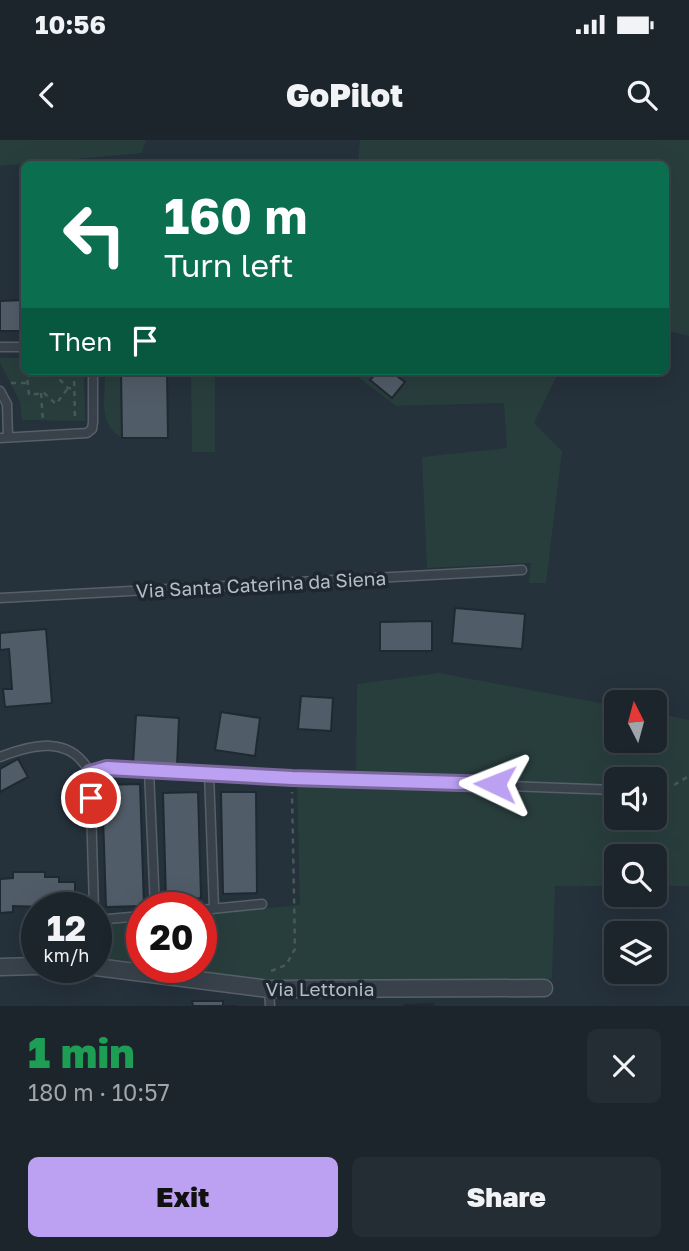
<!DOCTYPE html>
<meta charset="utf-8">
<style>
body{margin:0;font-family:"Golos Text",sans-serif;background:#252d34;color:#f1f3f6;height:100vh;display:flex;flex-direction:column;font-size:26px;white-space:nowrap}
*{box-sizing:border-box;margin:0}
p{font-size:23px;color:#a0a5a9}
.icon{flex:none;width:38px;height:38px;fill:none;stroke:currentColor;stroke-width:2;stroke-linecap:round;stroke-linejoin:round}
.map{position:relative;height:866px;overflow:hidden}
.drawer{display:flex;flex-direction:column;background:#1c252c;flex:1}
.drawer>*{flex:none}
.banner{position:absolute;left:21px;top:21px;width:648px;height:214px;border-radius:10px;box-shadow:0 7px 28px #0002,0 0 0 2px #3a4248;background:#0b6e4f;color:#fff;overflow:hidden}
.needle{width:46px;rotate:354deg}
.fabs{position:absolute;left:604px;top:550px;display:grid;gap:14px}
.fabs a{display:grid;place-items:center;width:63px;height:63px;border-radius:10px;background:#1c252c;box-shadow:0 7px 28px #0002,0 0 0 2px #3a4248;font-size:35px}
.speed{position:absolute;left:21px;top:752px;display:flex;gap:14px;font-size:35px;font-weight:700;text-align:center}
.speed>*{display:grid;place-content:center;width:91px;height:91px;border-radius:50%;background:#1c252c;box-shadow:0 7px 28px #0002,0 0 0 2px #3a4248;line-height:1}
.speed small{font-size:18px;font-weight:400}
.speed .limit{border:10px solid #d22;background:#fff;color:#111}
.pin{position:absolute;display:grid;place-items:center;width:60px;height:60px;color:#fff;margin:-30px;border:4px solid #fff;border-radius:50%;box-shadow:0 2px 7px #0007}
.me{position:absolute;width:77px;margin:-38px;rotate:272deg;stroke-linejoin:round;filter:drop-shadow(0 0 5px #0008)}
.turn{display:flex;align-items:center;gap:24px;height:147px;padding:0 28px;font-size:32px}
.turn .icon{width:91px;height:91px;stroke-width:2.5}
.turn b{display:block;font-size:49px;line-height:60px}
.then{display:flex;align-items:center;height:66px;padding:0 28px;background:#0003;gap:14px;font-size:26px}
.round{display:grid;place-items:center;flex:none;width:74px;height:74px;border-radius:10px;background:#252d34}
.headline{display:flex;align-items:center;justify-content:space-between;height:119px;padding:0 28px}
h1{font-size:42px;font-weight:800;line-height:52px;color:#1e9e55}
.button{display:flex;gap:14px;margin-top:auto;padding:14px 28px}
.button a{flex:1;height:80px;border-radius:10px;background:#bca0f2;color:#111;font-size:28px;font-weight:800;line-height:80px;text-align:center}
.button a+a{background:#252d34;color:#f1f3f6}
.status{display:flex;justify-content:space-between;align-items:center;height:49px;padding:0 35px;background:#1c252c;direction:ltr}
.status svg{height:19px;fill:currentColor}
header{display:flex;justify-content:space-between;align-items:center;height:91px;padding:0 28px;background:#1c252c;font-size:32px;font-weight:800}
.map>svg:first-child{display:block}
.green{fill:#283e3d;fill-rule:evenodd}
.building{fill:#505c68;stroke:#202932;stroke-width:2}
.lines{fill:none;stroke-linecap:round;stroke-linejoin:round}
.lane-casing{stroke:#576069;stroke-width:11}
.street-casing{stroke:#576069;stroke-width:19}
.path{stroke:#475a5a;stroke-width:2.5;stroke-dasharray:5 5;stroke-linecap:butt}
.lane{stroke:#39424b;stroke-width:8}
.street{stroke:#39424b;stroke-width:16}
.route-casing{stroke:#7a689d;stroke-width:18}
.route{stroke:#bca0f2;stroke-width:12}
.labels{text-anchor:middle;dominant-baseline:central;stroke-width:7;stroke-linejoin:round;paint-order:stroke}
.street-label{font-size:19px;fill:#b4bdc7;stroke:#1e2730}
</style>
<div class="status"><b>10:56</b><svg viewBox="0 0 49 12"><path d="M0 12V9h3v3zM5 12V6h3v6zM10 12V3h3v9zM15 12V0h3v12zM26 1h20v11H26zM47 4h2v5h-2z"/></svg></div>
<header><svg class="icon" aria-label="back" viewBox="0 0 24 24"><path d="M15 5l-7 7 7 7"/></svg>GoPilot<svg class="icon" aria-label="search" viewBox="0 0 24 24"><circle cx="10" cy="10" r="6"/><path d="M15 15l6 6"/></svg></header>
<div class="map">
<svg width="689" height="866" viewBox="0 0 689 866">
<rect width="100%" height="100%" fill="#25313b"/>
<path class="green" d="M0 0H146L142 13 0 26Z
M360 0H689V196L665 190V24H358Z
M0 218H24V231H84L85 281 22 280 20 262 0 223Z
M191 231H215V312H192Z
M356 231H559L534 283 562 311 546 443H529L531 423 427 428 422 317 507 308 504 263 396 266 358 237Z
M105 235 121 236 122 298C98 284 105 260 105 235Z
M439 533 616 566V600H654L655 573 689 580V746H655L654 716H616V746H555L552 838 543 842 465 839 270 841 221 837 176 828H201V775L300 765 297 643 356 644 357 544ZM616 639H654V677H616Z
M142 781V822L96 819 99 785Z"/>
<path class="building" d="M24 160V191H0V161Z
M121 231H167L168 298H122Z
M378 231H390L405 242 392 258 370 240Z
M455 468 525 474 522 509 452 503Z
M432 481V511H380V482Z
M46 489 52 563 5 567 3 549H12L9 509 0 510V493Z
M301 556 333 558 331 591 298 589Z
M221 572 260 578 255 616 215 610Z
M136 575 179 578 177 627 133 625Z
M18 619 28 637 0 652V629Z
M140 644 144 766 106 767 102 645Z
M198 652 201 758 166 759 163 653Z
M221 652H256L257 753 223 754Z
M13 732H45V737H59V742H75V768L13 766V772L0 773V739L13 738Z
M192 861H223V866H236H193Z
M433 864V866H405V865Z"/>
<g class="lines">
<defs>
<path id="lane" d="M0 207H24
M0 251 7 264 8 297
M0 298 87 293 92 289 93 282V231
M0 458 522 430
M0 617C33 604 71 595 90 633L94 768
M149 631 155 768
M90 633 107 628 292 638 616 650
M209 633 214 769
M654 651 663 652
M201 770 262 764
M96 780 142 776
M269 849 270 866"/>
<path id="street" d="M0 827 37 826
M96 827 269 849 544 848"/>
</defs>
<use href="#lane" class="lane-casing"/>
<use href="#street" class="street-casing"/>
<path class="path" d="M39 231V235L27 236 29 255 44 253 56 264 68 248
M55 231 56 236 68 248 75 249
M74 231 75 280
M11 243H28
M41 253 43 281
M674 645 689 636
M271 831 286 825 295 809 292 652"/>
<use href="#lane" class="lane"/>
<use href="#street" class="street"/>
</g>
<g class="lines">
<defs>
<path id="route" d="M91 658 90 633 107 628 292 638 495 644"/>
</defs>
<use href="#route" class="route-casing"/>
<use href="#route" class="route"/>
</g>
<g class="labels">
<g class="street-label">
<text transform="translate(261 444) rotate(-3)">Via Santa Caterina da Siena</text>
<text x="320" y="848">Via Lettonia</text>
</g>
</g>
</svg>
<div class="fabs">
<a><svg class="needle" viewBox="-14 -14 28 28"><path d="M0-13l5 13h-10z" fill="#e53935"/><path d="M0 13l5-13h-10z" fill="#a0a5a9"/></svg></a>
<a><svg class="icon" aria-label="sound" viewBox="0 0 24 24"><path d="M4 9h4l5-4v14l-5-4H4zM17 9q2 3 0 6"/></svg></a>
<a><svg class="icon" aria-label="search" viewBox="0 0 24 24"><circle cx="10" cy="10" r="6"/><path d="M15 15l6 6"/></svg></a>
<a><svg class="icon" aria-label="layers" viewBox="0 0 24 24"><path d="M12 4l9 5-9 5-9-5zM3 14l9 5 9-5"/></svg></a>
</div>
<div class="speed"><div>12<small>km/h</small></div><div class="limit">20</div></div>
<div class="pin" style="left:91px;top:658px;background:#d93025"><svg class="icon" aria-label="arrive" viewBox="0 0 24 24"><path d="M6 21V4h12l-3 4 3 4H6"/></svg></div>
<svg class="me" style="left:495px;top:644px" viewBox="-20 -20 40 40"><path d="M0-17L14 15 0 8-14 15z" fill="#bca0f2" stroke="#fff" stroke-width="4"/></svg>
<div class="banner">
<div class="turn"><svg class="icon" aria-label="left" viewBox="0 0 24 24"><path d="M17 20v-9H6M10 6l-5 5 5 5"/></svg><div><b>160 m</b>Turn left</div></div>
<div class="then">Then<svg class="icon" aria-label="arrive" viewBox="0 0 24 24"><path d="M6 21V4h12l-3 4 3 4H6"/></svg></div>
</div>
</div>
<section class="drawer">
<div class="headline"><div><h1>1 min</h1><p>180 m · 10:57</p></div><a class="round"><svg class="icon" aria-label="close" viewBox="0 0 24 24"><path d="M6 6l12 12M18 6L6 18"/></svg></a></div>
<div class="button"><a>Exit</a><a>Share</a></div>
</section>
